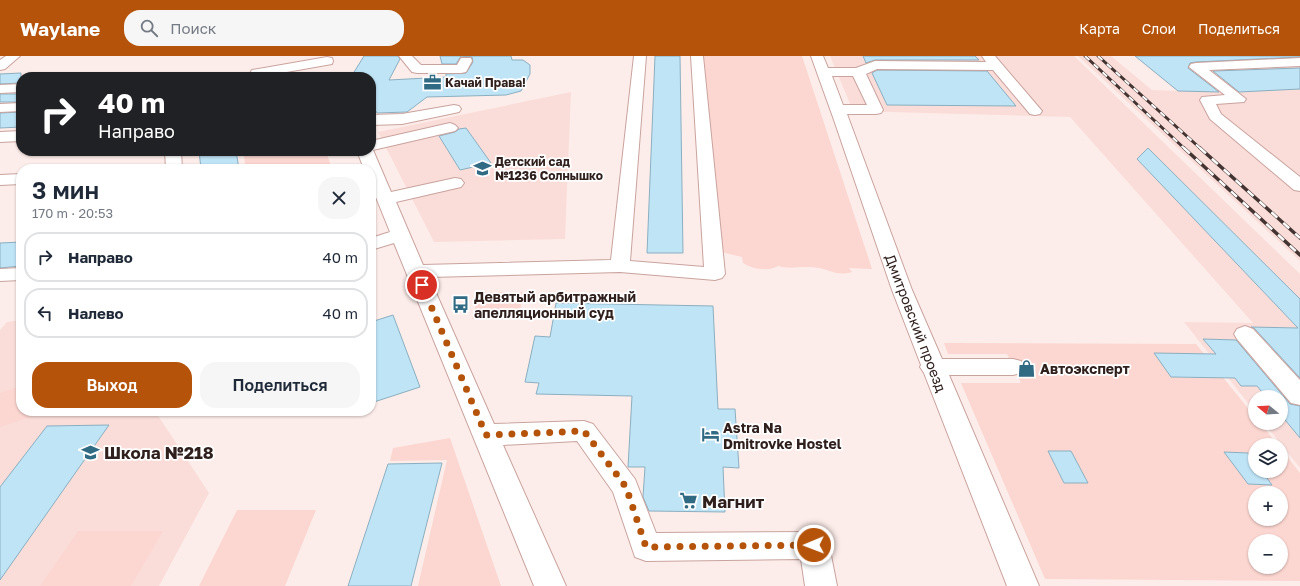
<!DOCTYPE html>
<html lang="ru">
<meta charset="utf-8">
<style>
body{margin:0;font-family:"Golos Text",sans-serif;background:#f6f6f7;color:#1f2937;height:100vh;display:flex;flex-direction:column;font-size:15px;white-space:nowrap}
*{box-sizing:border-box;margin:0}
p{font-size:13px;color:#747a83}
.icon{flex:none;width:22px;height:22px;fill:none;stroke:currentColor;stroke-width:2;stroke-linecap:round;stroke-linejoin:round}
.map{position:relative;flex:1;overflow:hidden}
.details{position:absolute;left:16px;top:108px;width:360px;height:252px;display:flex;flex-direction:column;background:#fff;border-radius:16px;box-shadow:0 1px 3px #0004}
.details>*{flex:none}
.hud{position:absolute;left:16px;top:16px;width:360px;height:84px;border-radius:16px;box-shadow:0 1px 3px #0004;background:#202124;color:#fff;overflow:hidden}
.needle{width:26px;rotate:288deg}
.buttons{position:absolute;left:1248px;top:334px;display:grid;gap:8px}
.buttons a{display:grid;place-items:center;width:40px;height:40px;border-radius:50%;background:#fff;box-shadow:0 1px 3px #0004;font-size:20px}
.pin{position:absolute;display:grid;place-items:center;width:34px;height:34px;color:#fff;margin:-17px;border:2px solid #fff;border-radius:50%;box-shadow:0 1px 4px #0007}
.me{position:absolute;width:44px;margin:-22px;rotate:269deg;stroke-linejoin:round;filter:drop-shadow(0 0 3px #0008)}
.turn{display:flex;align-items:center;gap:14px;height:84px;padding:0 16px;font-size:18px}
.turn .icon{width:52px;height:52px;stroke-width:2.5}
.turn b{display:block;font-size:28px;line-height:34px}
.round{display:grid;place-items:center;flex:none;width:42px;height:42px;border-radius:16px;background:#f6f6f7}
.head{display:flex;align-items:center;justify-content:space-between;height:68px;padding:0 16px}
h1{font-size:24px;font-weight:600;line-height:30px}
.button{display:flex;gap:8px;margin-top:auto;padding:8px 16px}
.button a{flex:1;height:46px;border-radius:16px;background:#b45309;color:#fff;font-size:16px;font-weight:600;line-height:46px;text-align:center}
.button a+a{background:#f6f6f7;color:#1f2937}
ul{padding:0;list-style:none}
li{display:flex;align-items:center;gap:12px;height:50px;margin:0 8px 6px;padding:0 8px;border:2px solid #e0e1e3;border-radius:16px}
li div{flex:1}
li b{display:block;font-size:15px}
li em{font-style:normal}
header{display:flex;align-items:center;gap:24px;box-sizing:border-box;height:56px;padding:0 20px;background:#b45309;color:#fff}
header strong{font-size:19px}
nav{display:flex;gap:22px;margin-inline-start:auto;font-size:14px}
.search{width:280px;height:36px;background:#f6f6f7;display:flex;align-items:center;gap:10px;box-sizing:border-box;padding:0 14px;border-radius:16px;color:#747a83;font-size:15px}
.map>svg:first-child{display:block}
.built{fill:#faddd9}
.green{fill:#fcd6d1;fill-rule:evenodd}
.building{fill:#bfe4f6;stroke:#8bafc0}
.lines{fill:none;stroke-linecap:round;stroke-linejoin:round}
.minor-casing{stroke:#c9a39e;stroke-width:2}
.minor{fill:#fff;fill-rule:evenodd}
.rail-far1-casing{stroke:#443533;stroke-width:3}
.rail-casing{stroke:#443533;stroke-width:3.5}
.rail-far1{stroke:#fefefe;stroke-width:2;stroke-dasharray:6;stroke-linecap:butt}
.rail{stroke:#fefefe;stroke-width:2.5;stroke-dasharray:8;stroke-linecap:butt}
.route{stroke:#b45309;stroke-width:7;stroke-dasharray:0 12.6}
.labels{text-anchor:middle;dominant-baseline:central;stroke-width:3.5;stroke-linejoin:round;paint-order:stroke}
.far-poi-label{font-size:12px;font-weight:bold;fill:#2f201e;stroke:#fefefe;text-anchor:start}
.poi-label{font-size:14px;font-weight:bold;fill:#2f201e;stroke:#fefefe;text-anchor:start}
.street-label{font-size:14px;fill:#2f201e;stroke:#fefefe}
.near-poi-label{font-size:17px;font-weight:bold;fill:#2f201e;stroke:#fefefe;text-anchor:start}
</style>
<header>
<strong>Waylane</strong>
<div class="search"><svg class="icon" aria-label="search" viewBox="0 0 24 24"><circle cx="10" cy="10" r="6"/><path d="M15 15l6 6"/></svg>Поиск</div>
<nav><a>Карта</a><a>Слои</a><a>Поделиться</a></nav>
</header>
<div class="map">
<svg width="1300" height="530" viewBox="0 0 1300 530">
<rect width="100%" height="100%" fill="#fdedea"/>
<path class="built" d="M830 0H1074L1300 218V412L1264 367H1281V341H1255V356L1184 266 1253 267 1070 61 853 55Z
M1078 0H1111L1152 34 1177 35 1135 0H1300V205Z
M571 36 565 183 434 186 378 76Z
M21 264V355H155L209 437 159 530H0V274L7 266Z"/>
<path class="green" d="M703 0H802L872 213 849 212 852 216C837 220 833 215 819 212 805 209 791 214 778 210 768 216 752 213 743 207L742 201 713 194Z
M243 95H326L332 113H246Z
M479 236H524L518 263H472Z
M944 287 1196 288 1255 361V367H1260L1278 389H1255V406L1248 397 1225 396 1248 428 1272 429 1262 415H1281V393L1300 417V525L1045 523 961 327H1021L1007 298H948ZM1154 297 1192 321V322L1171 321ZM1048 395H1071L1088 427H1064ZM1255 437H1281V463H1255ZM1255 485H1281V511H1255Z
M21 330V355H49L0 371V337Z
M450 382 501 530H418L447 404 390 405 393 392Z
M237 454H316L285 530H199Z
M78 475H163L131 530H40Z"/>
<path class="building" d="M364 0H398L400 3 389 24 446 21V18L466 17 473 6 472 1 461 0 456 8H442L440 0H511L512 4H523L530 9V18L521 35 506 39 427 41 407 56 377 57 374 52 371 58V21H351Z
M655 0H680L683 197H647Z
M863 0H975L979 4H875L866 7Z
M1135 0H1300V1L1196 6 1190 7 1188 12 1219 36 1178 35Z
M1300 12V33L1239 36 1213 15Z
M877 14 987 15 1016 50 887 49 872 17Z
M21 17V27L0 28V18Z
M0 38H21V46H0Z
M21 56V71L0 72V57Z
M466 72 491 107 460 114 439 80 455 76 459 73Z
M1148 92 1300 243V322L1254 272 1251 271 1298 272 1137 103Z
M199 95H236L239 113H201Z
M21 186V210L0 212V187Z
M556 247 713 250 718 353H735L739 412 723 411 725 456 649 455 643 441 645 411H628L632 340 536 338 539 327 525 326 535 280 550 281Z
M393 259 420 331 371 347V266Z
M1203 283 1236 284 1290 348 1300 350V382L1281 359V341H1266L1257 330H1241L1235 322 1171 321 1154 297 1216 298Z
M109 369 0 524V431L47 370Z
M1048 395H1071L1088 427H1064Z
M1224 396 1248 397 1255 406V415H1262L1272 429 1248 428Z
M442 407 411 530H348L388 408Z"/>
<g class="lines">
<defs>
<path id="minor" d="M6 0H20L5 13 0 14V4Z
M399 0H412L421 9H457L461 2H471L472 5 466 16 461 17H417L412 16Z
M634 0H646L630 205 704 211 691 0H703L725 218 722 222 715 224 620 216 429 221 494 368 584 365 593 368 635 423 656 477 814 476 825 479 829 489 837 530H805L801 503 646 505 635 501 613 436 577 385 503 389 566 530H534L394 187 371 194V182L390 176 371 129V113H364L357 95H371V85L450 67 455 69 458 72 455 75 373 94 391 136 455 122 461 123 464 127 461 131 396 146 423 209 611 204Z
M811 0H823L828 12H856L875 5 986 6 982 0H995L1042 55 1040 58 1035 59 1030 58 993 14 877 13 866 18 883 54 881 57 876 58H847L912 234 942 303H1013L1021 305 1025 311 1021 317 1013 319H949L1039 530H1007L924 317 920 311 921 309 892 234 834 64ZM832 20H853L867 49H843Z
M327 1 332 2 333 5 332 8 264 20 265 21H251L250 17 252 14Z
M1300 2V10L1209 14 1246 43 1244 46 1216 48 1221 58 1300 121V135L1294 134 1210 63 1200 44 1202 41 1225 39 1189 11 1191 8 1196 7Z
M21 28V36L0 37V29Z
M21 47V55L0 56V48Z
M454 49 459 50 461 53 459 56 402 68 371 69V59L402 58Z
M21 75V85L0 86V76Z
M165 95H181L182 113H166Z
M21 118V128L0 129V119Z
M21 212V224L0 225V213Z
M1245 270 1253 273 1300 324V349L1291 347 1237 283 1234 278 1237 273Z"/>
</defs>
<use href="#minor" class="minor-casing"/>
<use href="#minor" class="minor"/>
<defs>
<path id="rail-far1" d="M1085 0 1185 93
M1098 0 1201 93"/>
<path id="rail" d="M1184 92 1300 199
M1200 92 1300 182"/>
</defs>
<use href="#rail-far1" class="rail-far1-casing"/>
<use href="#rail" class="rail-casing"/>
<use href="#rail-far1" class="rail-far1"/>
<use href="#rail" class="rail"/>
</g>
<g class="lines">
<path class="route" d="M422 229 486 379 584 375 626 431 646 491 814 489"/>
</g>
<defs>
<symbol id="office-bare" viewBox="-9 -9 18 18"><path d="M-6-3h4V-5.5h4V-3h4V5H-6ZM-1-4.5V-3h2v-1.5ZM-6 0V1H6V0Z" fill="#316a83" stroke="#fefefe" stroke-width="2.5" paint-order="stroke"/></symbol>
<symbol id="school-bare" viewBox="-9 -9 18 18"><path d="M0-5L7-2L0 1L-7-2ZM-4 1L0 2.5L4 1V4Q0 6-4 4Z" fill="#316a83" stroke="#fefefe" stroke-width="2.5" paint-order="stroke"/></symbol>
<symbol id="bus-bare" viewBox="-9 -9 18 18"><path d="M-5-6H5V4H4V6H2V4H-2V6H-4V4H-5ZM-3.5-4V0h7V-4ZM-3.5 1.2v1.5H-2V1.2ZM2 1.2v1.5H3.5V1.2Z" fill="#316a83" stroke="#fefefe" stroke-width="2.5" paint-order="stroke"/></symbol>
<symbol id="shop-bare" viewBox="-9 -9 18 18"><path d="M-5-2.5h2.3a2.7 3.5 0 0 1 5.4 0H5L5.5 6h-11ZM-1.5-2.5h3a1.5 2.3 0 0 0-3 0Z" fill="#316a83" stroke="#fefefe" stroke-width="2.5" paint-order="stroke"/></symbol>
<symbol id="hotel-bare" viewBox="-9 -9 18 18"><path d="M-6-4.5h1.5V1H6V5H4.5V3h-9V5H-6ZM-4 0a1.8 1.8 0 1 1 3.6 0ZM.5 0V-2.5h3Q6-2.5 6 0Z" fill="#316a83" stroke="#fefefe" stroke-width="2.5" paint-order="stroke"/></symbol>
<symbol id="supermarket-bare" viewBox="-9 -9 18 18"><path d="M-6-5.5h2.5l.6 2H6L4.5 2H-2.5L-4.4-4H-6ZM-1.5 3.2a1.3 1.3 0 1 0 .1 0ZM3 3.2a1.3 1.3 0 1 0 .1 0Z" fill="#316a83" stroke="#fefefe" stroke-width="2.5" paint-order="stroke"/></symbol>
</defs>
<g fill-rule="evenodd">
<use href="#office-bare" x="420" y="14" width="25" height="25"/>
<use href="#school-bare" x="470" y="100" width="25" height="25"/>
<use href="#bus-bare" x="448" y="236" width="25" height="25"/>
<use href="#shop-bare" x="1014" y="300" width="25" height="25"/>
<use href="#hotel-bare" x="698" y="366" width="25" height="25"/>
<use href="#school-bare" x="78" y="384" width="25" height="25"/>
<use href="#supermarket-bare" x="676" y="432" width="25" height="25"/>
</g>
<g class="labels">
<g class="far-poi-label">
<text x="445" y="26">Качай Права!</text>
<text x="495" y="105">Детский сад<tspan x="495" dy="14">№1236 Солнышко</tspan></text>
</g>
<g class="poi-label">
<text x="474" y="240">Девятый арбитражный<tspan x="474" dy="16">апелляционный суд</tspan></text>
<text x="1040" y="312">Автоэксперт</text>
<text x="723" y="371">Astra Na<tspan x="723" dy="16">Dmitrovke Hostel</tspan></text>
</g>
<g class="street-label">
<text transform="translate(916 267) rotate(69)">Дмитровский проезд</text>
</g>
<g class="near-poi-label">
<text x="104" y="396">Школа №218</text>
<text x="702" y="445">Магнит</text>
</g>
</g>
</svg>
<div class="buttons">
<a><svg class="needle" viewBox="-14 -14 28 28"><path d="M0-13l5 13h-10z" fill="#e53935"/><path d="M0 13l5-13h-10z" fill="#747a83"/></svg></a>
<a><svg class="icon" aria-label="layers" viewBox="0 0 24 24"><path d="M12 4l9 5-9 5-9-5zM3 14l9 5 9-5"/></svg></a>
<a>+</a>
<a>−</a>
</div>
<div class="pin" style="left:422px;top:229px;background:#d93025"><svg class="icon" aria-label="arrive" viewBox="0 0 24 24"><path d="M6 21V4h12l-3 4 3 4H6"/></svg></div>
<svg class="me" style="left:814px;top:489px" viewBox="-20 -20 40 40"><circle r="17" fill="#b45309" stroke="#fff" stroke-width="3"/><path d="M0-11L8 9 0 5-8 9z" fill="#fff"/></svg>
<div class="hud">
<div class="turn"><svg class="icon" aria-label="right" viewBox="0 0 24 24"><path d="M7 20v-9h11M14 6l5 5-5 5"/></svg><div><b>40 m</b>Направо</div></div>
</div>
<section class="details">
<div class="head"><div><h1>3 мин</h1><p>170 m · 20:53</p></div><a class="round"><svg class="icon" aria-label="close" viewBox="0 0 24 24"><path d="M6 6l12 12M18 6L6 18"/></svg></a></div>
<ul>
<li><svg class="icon" aria-label="right" viewBox="0 0 24 24"><path d="M7 20v-9h11M14 6l5 5-5 5"/></svg><div><b>Направо</b></div><em>40 m</em></li>
<li><svg class="icon" aria-label="left" viewBox="0 0 24 24"><path d="M17 20v-9H6M10 6l-5 5 5 5"/></svg><div><b>Налево</b></div><em>40 m</em></li>
</ul>
<div class="button"><a>Выход</a><a>Поделиться</a></div>
</section>
</div>
